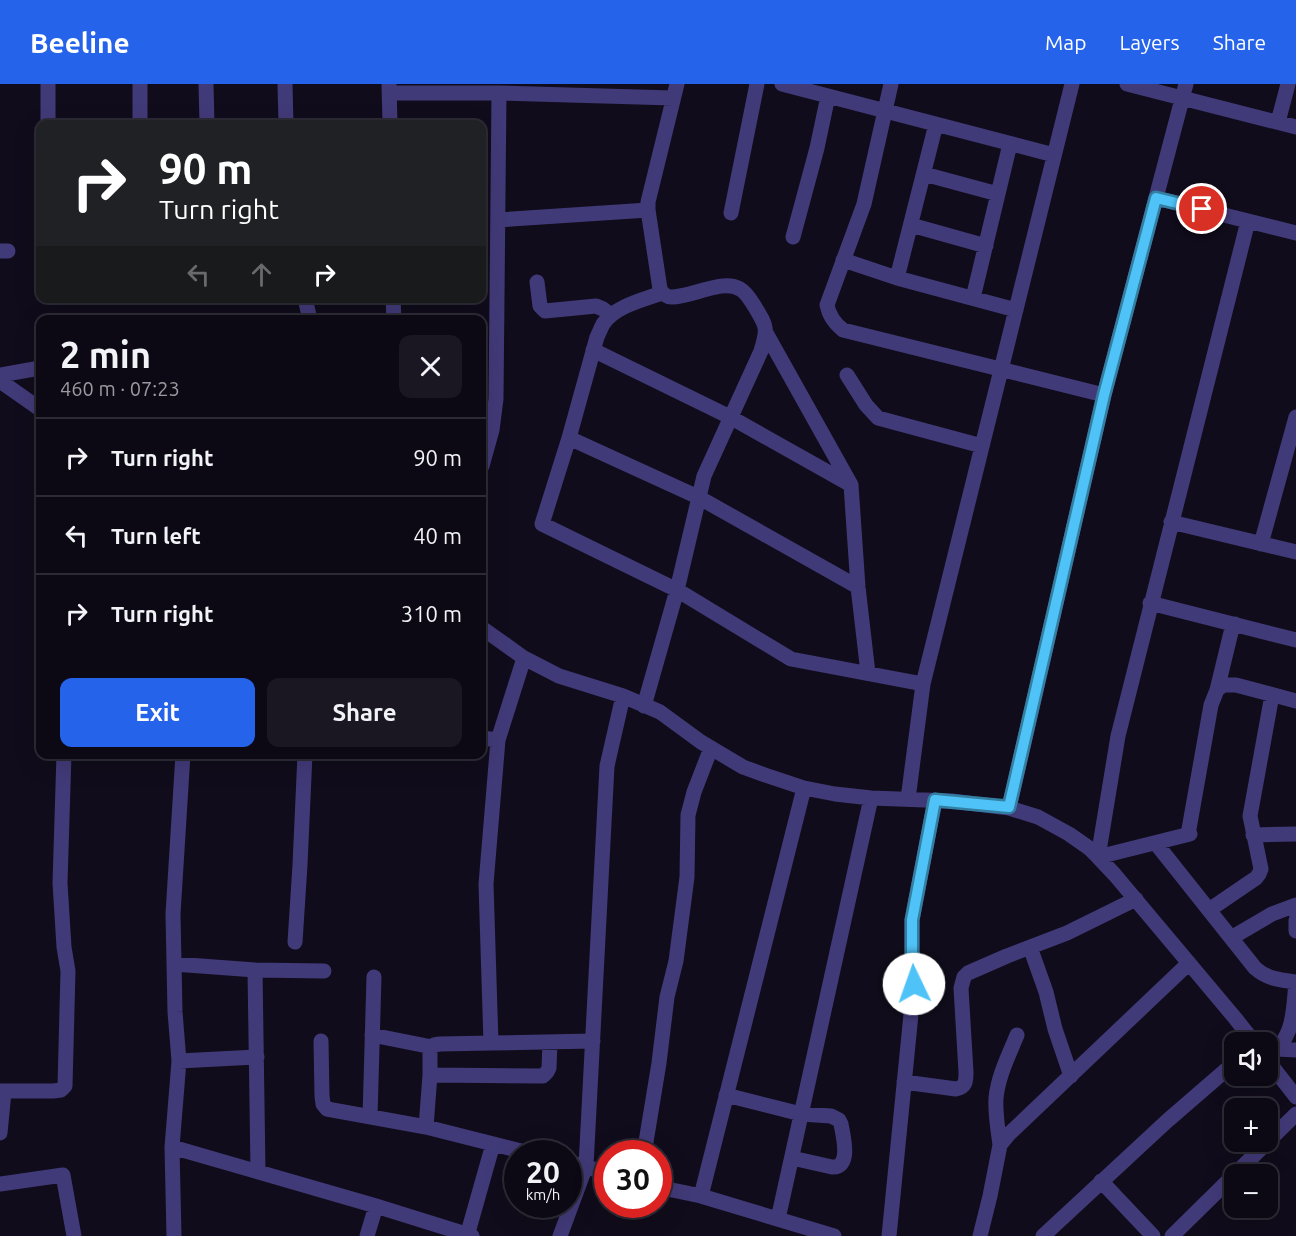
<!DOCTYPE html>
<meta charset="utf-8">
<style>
body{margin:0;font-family:Ubuntu,sans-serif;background:#1a1722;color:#f1f3f6;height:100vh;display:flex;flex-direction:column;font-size:22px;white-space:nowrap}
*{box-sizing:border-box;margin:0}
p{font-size:20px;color:#9a9aa0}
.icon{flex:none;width:33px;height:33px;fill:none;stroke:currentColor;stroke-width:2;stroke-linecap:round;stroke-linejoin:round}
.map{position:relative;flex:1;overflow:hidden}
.panel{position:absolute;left:36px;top:231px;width:450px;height:444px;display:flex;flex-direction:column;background:#0c0914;border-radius:12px;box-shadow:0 6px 24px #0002,0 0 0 2px #2c2a34}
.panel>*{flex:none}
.top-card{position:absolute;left:36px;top:36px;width:450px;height:183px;border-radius:12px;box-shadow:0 6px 24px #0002,0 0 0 2px #2c2a34;background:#202124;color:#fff;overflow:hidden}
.tools{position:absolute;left:1224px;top:948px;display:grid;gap:12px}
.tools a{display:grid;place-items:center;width:54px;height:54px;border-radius:12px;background:#0c0914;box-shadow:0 6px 24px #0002,0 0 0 2px #2c2a34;font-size:30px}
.speed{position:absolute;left:504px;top:1056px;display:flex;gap:12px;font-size:30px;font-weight:700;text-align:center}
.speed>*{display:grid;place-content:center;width:78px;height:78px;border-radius:50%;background:#0c0914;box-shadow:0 6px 24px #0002,0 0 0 2px #2c2a34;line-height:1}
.speed small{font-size:15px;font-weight:400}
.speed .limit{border:9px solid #d22;background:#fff;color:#111}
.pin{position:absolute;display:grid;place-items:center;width:51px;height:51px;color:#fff;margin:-26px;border:3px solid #fff;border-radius:50%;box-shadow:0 2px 6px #0007}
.me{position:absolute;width:66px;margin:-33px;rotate:357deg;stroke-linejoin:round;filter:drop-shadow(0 0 4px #0008)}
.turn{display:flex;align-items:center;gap:21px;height:126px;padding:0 24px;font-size:27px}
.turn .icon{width:78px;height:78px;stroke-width:2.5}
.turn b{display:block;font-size:42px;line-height:51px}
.lanes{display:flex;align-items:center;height:57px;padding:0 24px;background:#0003;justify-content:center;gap:30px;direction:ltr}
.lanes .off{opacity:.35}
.round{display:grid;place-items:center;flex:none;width:63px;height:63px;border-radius:12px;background:#1a1722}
.summary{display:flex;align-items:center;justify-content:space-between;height:102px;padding:0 24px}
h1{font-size:36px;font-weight:700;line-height:45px}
.primary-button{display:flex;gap:12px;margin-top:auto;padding:12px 24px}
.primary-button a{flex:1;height:69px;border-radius:12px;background:#2563eb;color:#fff;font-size:24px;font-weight:700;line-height:69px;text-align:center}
.primary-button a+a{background:#1a1722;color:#f1f3f6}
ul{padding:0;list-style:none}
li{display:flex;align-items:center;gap:18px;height:78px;padding:0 24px;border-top:2px solid #2c2a34}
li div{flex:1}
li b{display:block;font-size:22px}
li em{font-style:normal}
header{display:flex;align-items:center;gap:36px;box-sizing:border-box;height:84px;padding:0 30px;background:#2563eb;color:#fff}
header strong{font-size:28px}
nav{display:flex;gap:33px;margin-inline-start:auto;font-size:21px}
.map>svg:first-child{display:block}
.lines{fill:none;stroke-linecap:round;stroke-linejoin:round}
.minor{stroke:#413a78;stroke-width:15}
.route-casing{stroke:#337fa1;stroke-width:15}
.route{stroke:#4fc3f7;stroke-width:10}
</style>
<header>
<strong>Beeline</strong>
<nav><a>Map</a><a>Layers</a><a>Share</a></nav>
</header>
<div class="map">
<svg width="1296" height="1152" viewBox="0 0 1296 1152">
<rect width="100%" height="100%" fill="#100c1b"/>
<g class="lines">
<path class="minor" d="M48 0V40
M140 0V40
M206 0 207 40
M285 0 286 40
M389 0 390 40
M782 0 1054 71
M891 0 864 120 827 221C829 232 834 239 843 246L1104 311
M1127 0 1296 43
M389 9H499L673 14
M1278 38 1288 0
M924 90 998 110
M1156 114 1296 149
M731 129 757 0
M498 136 648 126
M911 141 986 162
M793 153 817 64 828 12
M0 167H8
M843 176 897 194 1016 226
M897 194 936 40
M537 198 540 222 545 227 596 222 603 225 611 231
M662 209C643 216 615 222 603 240 601 244 599 249 597 253L569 354 542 440 677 506 791 575 923 600 1072 0
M305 214 310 236
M393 214 394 236
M973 214 1010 60
M766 249 851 401 858 503 868 589
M593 266 730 333 851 401
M0 291 40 284
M847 291 866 321 878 334 982 362
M0 297 40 325
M569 354 698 413 858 503
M482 382 492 346 496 315 499 9
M1171 438 1296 468
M1261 460 1296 333
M1150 519 1296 556
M482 544 524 574 559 592 623 612 660 628 701 658 743 683 765 691 804 704 835 710 871 714 952 717 1009 724 1038 733 1069 750 1089 764 1098 773 1115 791 1235 934 1254 958
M1217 606 1233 540H1235
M644 622 677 506 704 392 761 267C768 244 767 243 755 223 751 217 747 209 740 205 722 194 691 214 671 213 666 213 663 210 660 205L648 126V118L677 0
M482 654 498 656
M908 715 923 600
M1009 724 1104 311 1186 0
M1189 745 1211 621 1217 606 1223 601H1236L1296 617
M1190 750 1098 773 1118 652 1248 137
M1253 751 1296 750
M1158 762 1255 884C1267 895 1280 896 1296 898
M1209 826 1256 794 1259 790 1261 785 1250 732 1272 611
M1296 836V847
M1231 854 1272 830 1296 821
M295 858 300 781 305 670
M1030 863 1046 908 1055 945 1071 992
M174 880 255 886 324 887
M255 886 258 1087
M372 951 432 963
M321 957 322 1012 323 1020 327 1025 426 1043 533 1070
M491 959 593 957
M1277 965 1296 966
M1268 973C1295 953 1293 928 1296 898
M179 977 257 973
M1268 977 1296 1013
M430 991 543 992 547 988 549 984 550 958
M904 998 956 1005C966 1003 966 997 966 988L961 904 964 893 968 889 1007 872 1067 849 1136 815
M0 1007H53L61 1006 65 1002 68 887 64 863 60 799 64 670
M726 1011 801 1030 831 1032 839 1036 841 1040C843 1052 852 1084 832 1083L792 1074
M370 1033 374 893
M426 1043 430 991V965L434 961 440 960 491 959 486 800 498 656 524 574
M0 1049 4 1008
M1000 1061C998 1045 995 1030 996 1014 998 992 1009 971 1017 951
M172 1063 376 1122 472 1152
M644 1070 659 979 667 913 676 877 687 793 688 731 694 708 711 664
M568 1078 608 1089
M1101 1097 1153 1152
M0 1100 63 1091 74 1152
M658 1103 701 1112 834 1152
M701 1112 804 704
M778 1135 871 714
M174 1152 172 1063 179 977 175 928 173 830 183 670
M367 1152 376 1122
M467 1152 493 1060
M560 1152 586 1082 607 682 623 612
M889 1152 914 900 912 869V836L935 716
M980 1152 990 1112 1000 1061 1008 1051 1189 879
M1043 1152 1167 1037 1234 979
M1172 1152 1296 1030"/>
</g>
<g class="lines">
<defs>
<path id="route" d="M914 900 912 868V836L935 716 1009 723 1104 311 1156 114 1202 125"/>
</defs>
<use href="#route" class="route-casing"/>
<use href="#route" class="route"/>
</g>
</svg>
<div class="tools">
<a><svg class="icon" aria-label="sound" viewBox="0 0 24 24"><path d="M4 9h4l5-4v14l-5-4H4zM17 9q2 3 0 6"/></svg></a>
<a>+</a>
<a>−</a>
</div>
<div class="speed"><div>20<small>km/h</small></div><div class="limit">30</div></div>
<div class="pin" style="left:1202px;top:125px;background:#d93025"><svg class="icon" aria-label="arrive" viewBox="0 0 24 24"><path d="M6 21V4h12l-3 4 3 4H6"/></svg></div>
<svg class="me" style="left:914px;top:900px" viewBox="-20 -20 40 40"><circle r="19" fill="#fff"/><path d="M0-13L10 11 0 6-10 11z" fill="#4fc3f7"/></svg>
<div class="top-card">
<div class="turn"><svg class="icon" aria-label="right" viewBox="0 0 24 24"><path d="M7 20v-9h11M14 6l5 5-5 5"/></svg><div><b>90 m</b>Turn right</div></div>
<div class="lanes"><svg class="icon off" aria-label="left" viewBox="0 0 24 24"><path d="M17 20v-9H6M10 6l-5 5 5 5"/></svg><svg class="icon off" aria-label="ahead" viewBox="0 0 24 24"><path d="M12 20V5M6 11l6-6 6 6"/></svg><svg class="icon" aria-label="right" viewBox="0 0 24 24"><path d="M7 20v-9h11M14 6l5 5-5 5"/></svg></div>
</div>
<section class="panel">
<div class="summary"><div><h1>2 min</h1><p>460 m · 07:23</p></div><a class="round"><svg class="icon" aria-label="close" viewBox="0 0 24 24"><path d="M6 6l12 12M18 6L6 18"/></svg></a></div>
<ul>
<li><svg class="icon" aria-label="right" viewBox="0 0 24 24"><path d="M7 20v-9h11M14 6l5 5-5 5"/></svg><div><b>Turn right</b></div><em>90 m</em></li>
<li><svg class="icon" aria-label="left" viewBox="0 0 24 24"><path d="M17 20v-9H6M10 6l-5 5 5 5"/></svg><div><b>Turn left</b></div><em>40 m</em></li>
<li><svg class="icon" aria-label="right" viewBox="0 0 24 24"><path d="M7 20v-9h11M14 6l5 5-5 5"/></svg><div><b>Turn right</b></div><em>310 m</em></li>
</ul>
<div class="primary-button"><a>Exit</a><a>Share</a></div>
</section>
</div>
